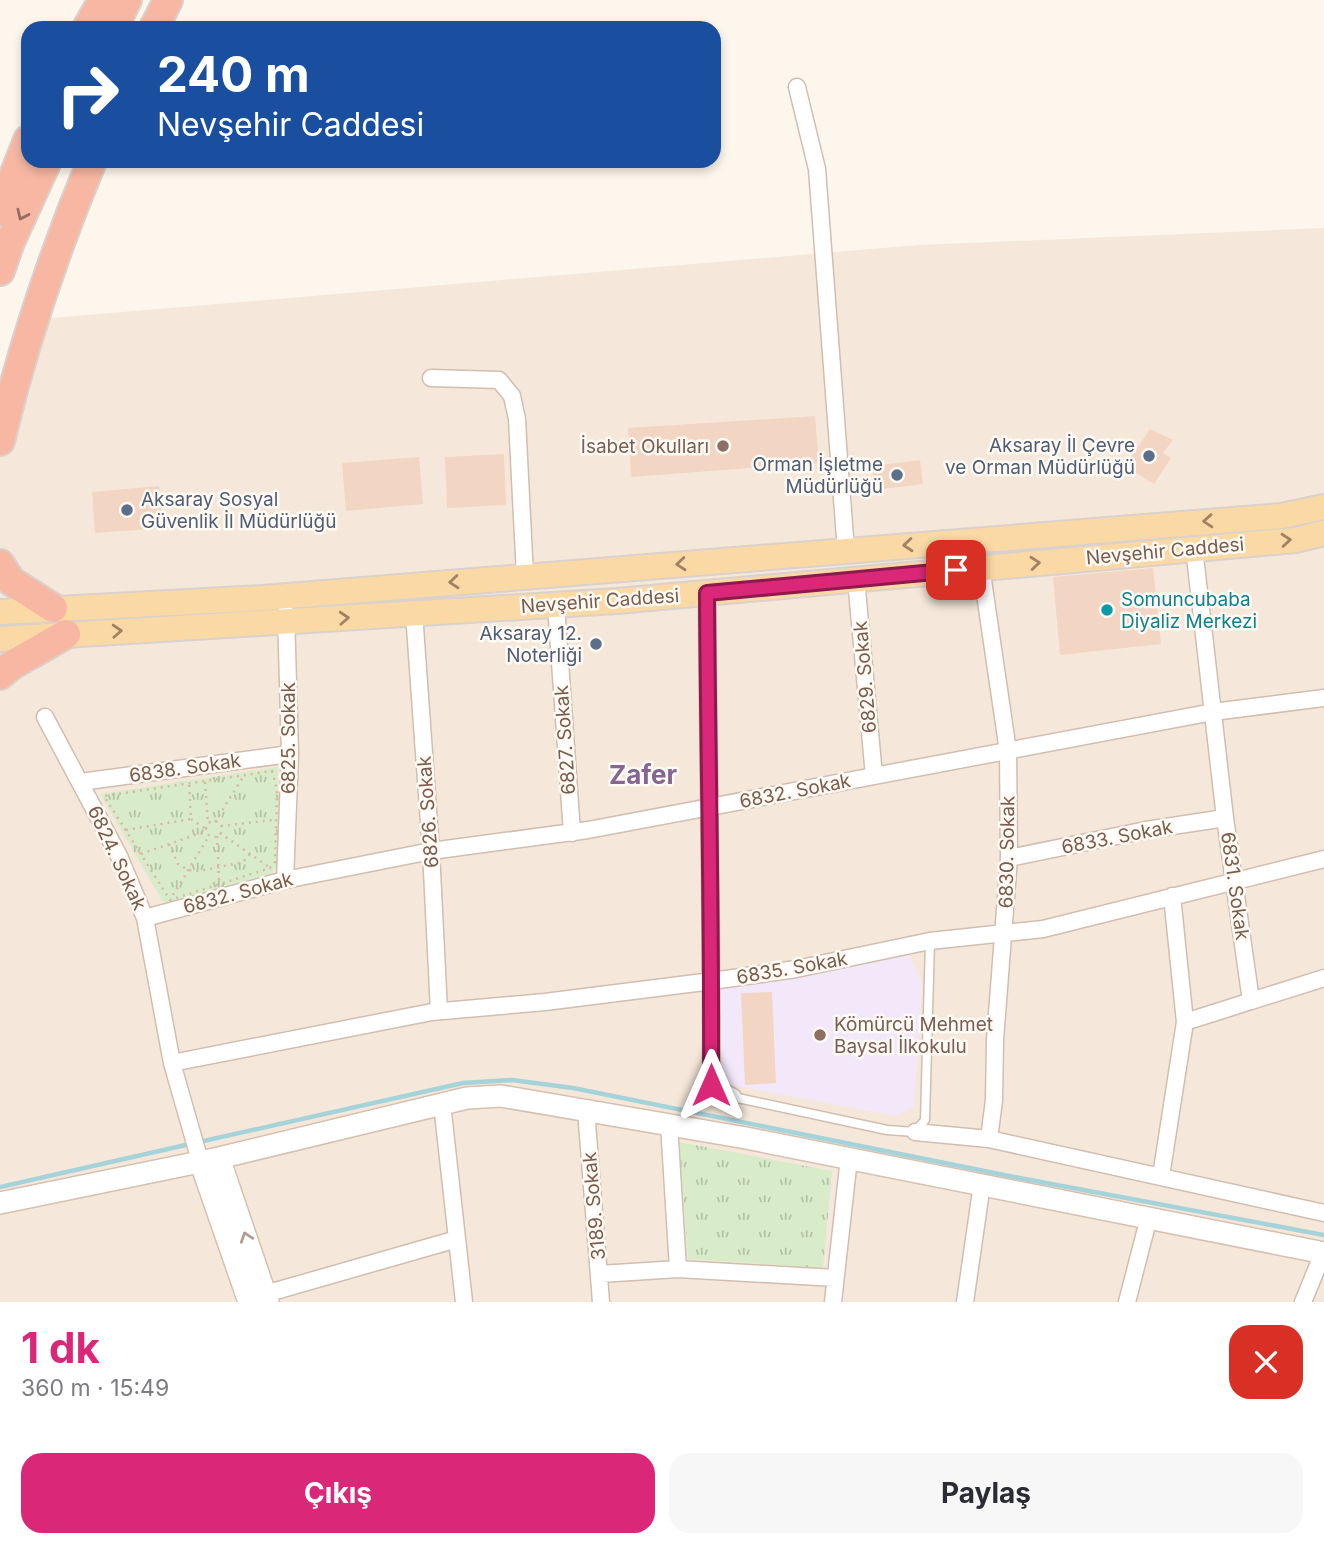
<!DOCTYPE html>
<html lang="tr">
<meta charset="utf-8">
<style>
body{margin:0;font-family:Inter,sans-serif;background:#f7f7f7;color:#2b2b33;height:100vh;display:flex;flex-direction:column;font-size:26px;white-space:nowrap}
*{box-sizing:border-box;margin:0}
p{font-size:23px;color:#7c7c81}
.icon{flex:none;width:38px;height:38px;fill:none;stroke:currentColor;stroke-width:2;stroke-linecap:round;stroke-linejoin:round}
.map{position:relative;height:1302px;overflow:hidden}
.panel{display:flex;flex-direction:column;background:#fff;flex:1}
.panel>*{flex:none}
.hud{position:absolute;left:21px;top:21px;width:700px;height:147px;border-radius:21px;box-shadow:0 4px 10px #0003;background:#1a4fa0;color:#fff;overflow:hidden}
.pin{position:absolute;display:grid;place-items:center;width:60px;height:60px;color:#fff;margin:-30px;border-radius:14px;box-shadow:0 4px 10px #0006}
.me{position:absolute;width:77px;margin:-38px;rotate:0deg;stroke-linejoin:round;filter:drop-shadow(0 0 5px #0008)}
.turn{display:flex;align-items:center;gap:24px;height:147px;padding:0 21px;font-size:32px}
.turn .icon{width:91px;height:91px;stroke-width:2.5}
.turn b{display:block;font-size:49px;line-height:60px}
.round{display:grid;place-items:center;flex:none;width:74px;height:74px;border-radius:21px;background:#f7f7f7}
.headline{display:flex;align-items:center;justify-content:space-between;height:119px;padding:0 21px}
h1{font-size:42px;font-weight:700;line-height:52px;color:#db2777}
.cta{display:flex;gap:14px;margin-top:auto;padding:14px 21px}
.cta a{flex:1;height:80px;border-radius:21px;background:#db2777;color:#fff;font-size:28px;font-weight:700;line-height:80px;text-align:center}
.cta a+a{background:#f7f7f7;color:#2b2b33}
.map>svg:first-child{display:block}
.residential{fill:#f5e8da}
.education{fill:#f3e8fa}
.park{fill:url(#park-tufts)}
.lines{fill:none;stroke-linecap:round;stroke-linejoin:round}
.stream{stroke:#a5d3da;stroke-width:4.5}
.building{fill:#f3d5c3}
.lane-casing{stroke:#d1beb0;stroke-width:11}
.street-casing{stroke:#d1beb0;stroke-width:19}
.secondary-casing{stroke:#d6c0b0;stroke-width:24}
.primary-casing{stroke:#dad1cd;stroke-width:28}
.highway-casing{stroke:#dad1cd;stroke-width:32}
.path{stroke:#d9b8a5;stroke-width:2.5;stroke-dasharray:2 5;stroke-linecap:butt}
.lane{stroke:#fff;stroke-width:8}
.street{stroke:#fff;stroke-width:16}
.secondary{stroke:#fff;stroke-width:21}
.primary{stroke:#fbd9a5;stroke-width:24}
.highway{stroke:#f7b7a3;stroke-width:28}
.oneway{stroke:#936e5e}
.oneway2{stroke:#a18267}
.oneway3{stroke:#af9d94}
.route-casing{stroke:#8e194d;stroke-width:18}
.route{stroke:#db2777;stroke-width:12}
.education-dot{fill:#8d6e63;stroke:#fffaf3;stroke-width:2.5}
.service-dot{fill:#5c6f8a;stroke:#fffaf3;stroke-width:2.5}
.culture-dot{fill:#0f9aa8;stroke:#fffaf3;stroke-width:2.5}
.labels{text-anchor:middle;dominant-baseline:central;stroke-width:5;stroke-linejoin:round;paint-order:stroke}
.service-label{font-size:19px;fill:#4e5e75;stroke:#fffaf3;text-anchor:end}
.education-label{font-size:19px;fill:#785e54;stroke:#fffaf3;text-anchor:end}
.street-label{font-size:19px;fill:#7a5c4d;stroke:#fffaf3}
.culture-label{font-size:19px;fill:#0d838f;stroke:#fffaf3;text-anchor:start}
.district-label{font-size:26px;font-weight:bold;fill:#846695;stroke:#fffaf3}
</style>
<div class="map">
<svg width="1324" height="1302" viewBox="0 0 1324 1302">
<defs>
<pattern id="park-tufts" width="24" height="20" patternUnits="userSpaceOnUse" patternTransform="scale(1.75)"><rect width="24" height="20" fill="#d8ecc9"/><path d="M3 7l-1-3M5 7V3M7 7l1-3M15 17l-1-3M17 17v-4M19 17l1-3" fill="none" stroke="#b4c2a5"/></pattern>
</defs>
<rect width="100%" height="100%" fill="#fdf6ec"/>
<path class="residential" d="M1324 228V1302H0V425L51 318 918 245Z"/>
<path class="education" d="M908 953 922 984 914 1106 896 1116 722 1083 721 987Z"/>
<path class="park" d="M278 767 280 861 272 873 174 903 163 902 100 794Z
M679 1142 832 1171 823 1268 688 1259Z"/>
<g class="lines">
<path class="stream" d="M199 1142 463 1083 512 1080 573 1088 1014 1177 1324 1235
M0 1187 190 1144"/>
</g>
<path class="building" d="M815 416 819 463 631 477 628 428Z
M1150 429 1173 440 1163 453 1171 458 1154 484 1125 466Z
M504 454 506 505 447 508 445 457Z
M419 457 423 504 346 511 342 463Z
M920 460 923 484 875 490 872 466Z
M159 486 163 528 95 533 92 492Z
M1153 568 1161 644 1060 655 1053 577Z
M772 992 776 1083 745 1085 741 993Z"/>
<g class="lines">
<defs>
<path id="lane" d="M733 1097 887 1130 915 1132 925 1120 930 941"/>
<path id="street" d="M797 87 817 169 846 551
M431 378 499 380 512 396 517 419 525 576
M981 567 1008 751 1009 858 995 1040 994 1100 989 1139
M856 579 874 776
M707 593C708 757 712 921 711 1085L733 1097
M556 605 572 833
M414 613 431 851 439 1011
M45 717 119 856 145 918 172 1063 200 1161
M80 782 290 754
M1009 858 1146 830 1225 818
M285 880 290 754 286 613
M1172 896 1185 1022
M145 918 285 880 431 851 588 830 1213 712 1324 698
M1251 1001 1324 978
M172 1063 432 1012 545 1002 712 981 796 969 930 941 1043 929 1324 859
M442 1104 464 1302
M586 1110 601 1302
M669 1124 678 1269
M915 1132 989 1139 1324 1213
M1161 1176 1185 1022 1251 1001 1225 818 1194 548
M600 1274 678 1269 835 1278
M265 1294 457 1239
M833 1302 849 1158
M965 1302 982 1184
M1127 1302 1149 1217
M1303 1302 1323 1253"/>
<path id="secondary" d="M219 1158 268 1302
M200 1161 249 1302
M0 1203 219 1158 467 1098 501 1096 746 1138 1324 1253"/>
<path id="primary" d="M0 612 263 598 1281 516 1324 507
M0 639 617 601 1296 540 1324 533"/>
<path id="highway" d="M87 28 103 0
M113 28 127 0
M154 28 168 0
M0 211 28 140
M0 271 10 242 47 161
M0 441C23 345 54 252 92 161
M0 564 11 581 53 608
M0 675 12 665 66 634"/>
</defs>
<use href="#lane" class="lane-casing"/>
<use href="#street" class="street-casing"/>
<use href="#secondary" class="secondary-casing"/>
<use href="#primary" class="primary-casing"/>
<use href="#highway" class="highway-casing"/>
<path class="path" d="M272 771 277 789 275 862 270 868 170 900 104 796Z
M205 782 208 824
M191 819 206 829
M206 829a8 8 0 1 1 16 0a8 8 0 1 1-16 0Z
M215 822 243 777
M221 826 273 820
M126 830 191 819 189 783
M220 833 269 867
M217 836 219 882
M169 844 178 864 188 870 200 871 243 862 250 854
M141 854 206 831
M173 895 209 836"/>
<use href="#lane" class="lane"/>
<use href="#street" class="street"/>
<use href="#secondary" class="secondary"/>
<use href="#primary" class="primary"/>
<use href="#highway" class="highway"/>
</g>
<defs><path id="oneway-chevron" d="M-2-3.5L2.5 0L-2 3.5" fill="none" stroke-width="1.6" stroke-linecap="round" stroke-linejoin="round" transform="scale(1.75)"/></defs>
<use class="oneway" href="#oneway-chevron" transform="translate(22 215) rotate(115)"/>
<g class="oneway2">
<use href="#oneway-chevron" transform="translate(1208 521) rotate(176)"/>
<use href="#oneway-chevron" transform="translate(1286 540) rotate(-5)"/>
<use href="#oneway-chevron" transform="translate(908 545) rotate(175)"/>
<use href="#oneway-chevron" transform="translate(1035 563) rotate(-5)"/>
<use href="#oneway-chevron" transform="translate(681 564) rotate(175)"/>
<use href="#oneway-chevron" transform="translate(454 582) rotate(175)"/>
<use href="#oneway-chevron" transform="translate(344 618) rotate(-3)"/>
<use href="#oneway-chevron" transform="translate(117 631) rotate(-3)"/>
</g>
<use class="oneway3" href="#oneway-chevron" transform="translate(246 1237) rotate(-109)"/>
<g class="lines">
<defs>
<path id="route" d="M711 1085C712 921 708 757 707 593L956 570"/>
</defs>
<use href="#route" class="route-casing"/>
<use href="#route" class="route"/>
</g>
<g class="education-dot">
<circle cx="723" cy="446" r="7"/>
<circle cx="820" cy="1035" r="7"/>
</g>
<g class="service-dot">
<circle cx="1149" cy="456" r="7"/>
<circle cx="897" cy="475" r="7"/>
<circle cx="127" cy="510" r="7"/>
<circle cx="596" cy="644" r="7"/>
</g>
<circle class="culture-dot" cx="1107" cy="610" r="7"/>
<g class="labels">
<g class="service-label">
<text x="1135" y="445">Aksaray İl Çevre<tspan x="1135" dy="22">ve Orman Müdürlüğü</tspan></text>
<text x="883" y="464">Orman İşletme<tspan x="883" dy="22">Müdürlüğü</tspan></text>
<text x="141" y="499" text-anchor="start">Aksaray Sosyal<tspan x="141" dy="22">Güvenlik İl Müdürlüğü</tspan></text>
<text x="582" y="633">Aksaray 12.<tspan x="582" dy="22">Noterliği</tspan></text>
</g>
<g class="education-label">
<text x="709" y="446">İsabet Okulları</text>
<text x="834" y="1024" text-anchor="start">Kömürcü Mehmet<tspan x="834" dy="22">Baysal İlkokulu</tspan></text>
</g>
<g class="street-label">
<text transform="translate(1165 551) rotate(-5)">Nevşehir Caddesi</text>
<text transform="translate(600 601) rotate(-4)">Nevşehir Caddesi</text>
<text transform="translate(865 677) rotate(-95)">6829. Sokak</text>
<text transform="translate(288 738) rotate(-90)">6825. Sokak</text>
<text transform="translate(565 740) rotate(-94)">6827. Sokak</text>
<text transform="translate(185 768) rotate(-8)">6838. Sokak</text>
<text transform="translate(795 791) rotate(-11)">6832. Sokak</text>
<text transform="translate(428 812) rotate(-94)">6826. Sokak</text>
<text transform="translate(1117 837) rotate(-11)">6833. Sokak</text>
<text transform="translate(1007 852) rotate(-89)">6830. Sokak</text>
<text transform="translate(117 858) rotate(65)">6824. Sokak</text>
<text transform="translate(1235 886) rotate(82)">6831. Sokak</text>
<text transform="translate(238 893) rotate(-15)">6832. Sokak</text>
<text transform="translate(792 968) rotate(-10)">6835. Sokak</text>
<text transform="translate(594 1206) rotate(-95)">3189. Sokak</text>
</g>
<g class="culture-label">
<text x="1121" y="599">Somuncubaba<tspan x="1121" dy="22">Diyaliz Merkezi</tspan></text>
</g>
<g class="district-label">
<text x="643" y="774">Zafer</text>
</g>
</g>
</svg>
<div class="pin" style="left:956px;top:570px;background:#d93025"><svg class="icon" aria-label="arrive" viewBox="0 0 24 24"><path d="M6 21V4h12l-3 4 3 4H6"/></svg></div>
<svg class="me" style="left:711px;top:1085px" viewBox="-20 -20 40 40"><path d="M0-17L14 15 0 8-14 15z" fill="#db2777" stroke="#fff" stroke-width="4"/></svg>
<div class="hud">
<div class="turn"><svg class="icon" aria-label="right" viewBox="0 0 24 24"><path d="M7 20v-9h11M14 6l5 5-5 5"/></svg><div><b>240 m</b>Nevşehir Caddesi</div></div>
</div>
</div>
<section class="panel">
<div class="headline"><div><h1>1 dk</h1><p>360 m · 15:49</p></div><a class="round" style="background:#d93025;color:#fff"><svg class="icon" aria-label="close" viewBox="0 0 24 24"><path d="M6 6l12 12M18 6L6 18"/></svg></a></div>
<div class="cta"><a>Çıkış</a><a>Paylaş</a></div>
</section>
